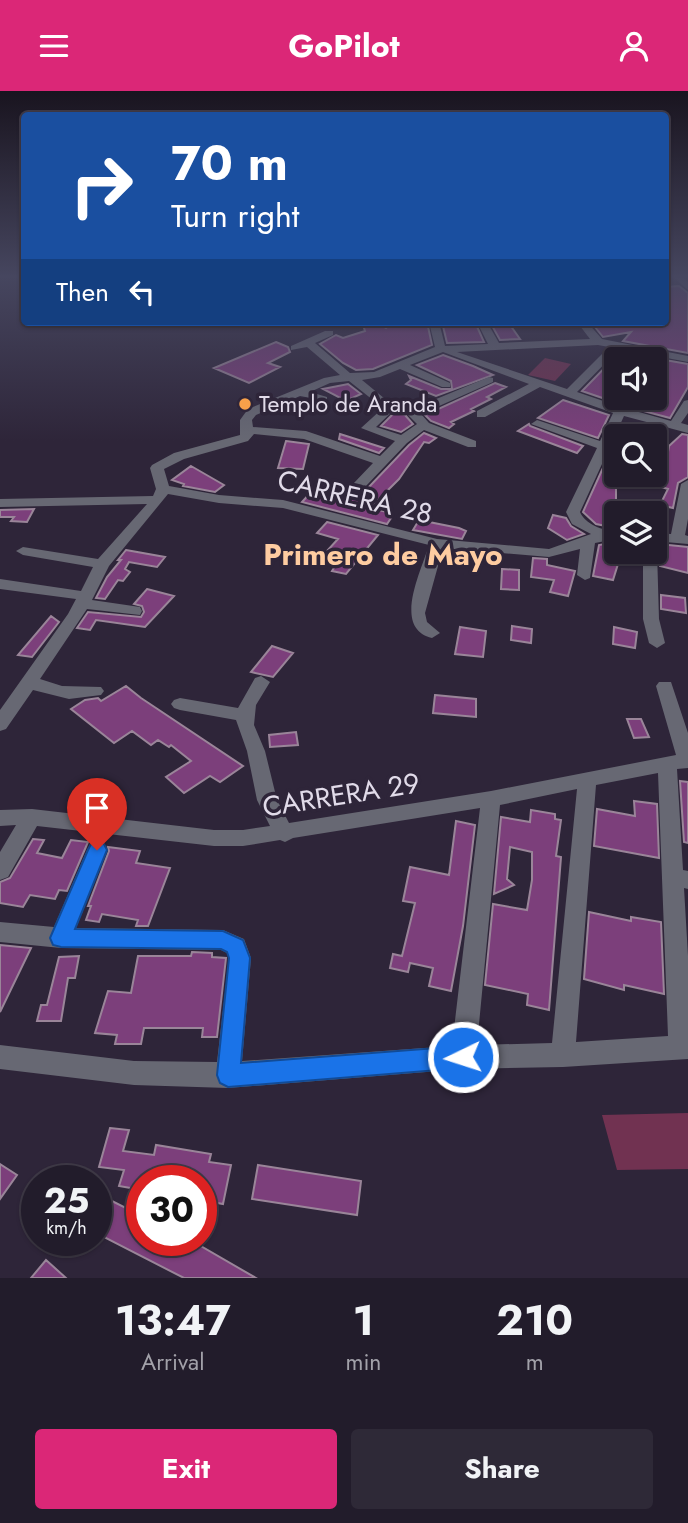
<!DOCTYPE html>
<style>
body{margin:0;font-family:Jost,sans-serif;background:#2e2937;color:#f1f3f6;height:100vh;display:flex;flex-direction:column;font-size:26px;white-space:nowrap}
*{box-sizing:border-box;margin:0}
p{font-size:23px;color:#a2a1a9}
.icon{flex:none;width:38px;height:38px;fill:none;stroke:currentColor;stroke-width:2;stroke-linecap:round;stroke-linejoin:round}
.map{position:relative;height:1187px;overflow:hidden}
.panel{display:flex;flex-direction:column;background:#221c2b;flex:1}
.panel>*{flex:none}
.hud{position:absolute;left:21px;top:21px;width:648px;height:214px;border-radius:7px;box-shadow:0 2px 5px #0004,0 0 0 2px #3f3a47;background:#1a4fa0;color:#fff;overflow:hidden}
.buttons{position:absolute;left:604px;top:256px;display:grid;gap:14px}
.buttons a{display:grid;place-items:center;width:63px;height:63px;border-radius:7px;background:#221c2b;box-shadow:0 2px 5px #0004,0 0 0 2px #3f3a47;font-size:35px}
.speed{position:absolute;left:21px;top:1074px;display:flex;gap:14px;font-size:35px;font-weight:700;text-align:center}
.speed>*{display:grid;place-content:center;width:91px;height:91px;border-radius:50%;background:#221c2b;box-shadow:0 2px 5px #0004,0 0 0 2px #3f3a47;line-height:1}
.speed small{font-size:18px;font-weight:400}
.speed .limit{border:10px solid #d22;background:#fff;color:#111}
.pin{position:absolute;display:grid;place-items:center;width:60px;height:60px;color:#fff;margin:-72px -30px;border-radius:50% 50% 50% 0;rotate:-45deg;box-shadow:0 0 7px #0007}
.pin .icon{rotate:45deg}
.me{position:absolute;width:77px;margin:-38px;rotate:266deg;stroke-linejoin:round;filter:drop-shadow(0 0 5px #0008)}
.turn{display:flex;align-items:center;gap:24px;height:147px;padding:0 35px;font-size:32px}
.turn .icon{width:91px;height:91px;stroke-width:2.5}
.turn b{display:block;font-size:49px;line-height:60px}
.then{display:flex;align-items:center;height:66px;padding:0 35px;background:#0003;gap:14px;font-size:26px}
.eta{display:flex;justify-content:space-evenly;align-items:center;height:119px;text-align:center}
.eta b{font-size:42px;font-weight:700;line-height:49px}
.action{display:flex;gap:14px;margin-top:auto;padding:14px 35px}
.action a{flex:1;height:80px;border-radius:7px;background:#db2777;color:#fff;font-size:28px;font-weight:700;line-height:80px;text-align:center}
.action a+a{background:#2e2937;color:#f1f3f6}
header{display:flex;justify-content:space-between;align-items:center;height:91px;padding:0 35px;background:#db2777;color:#fff;font-size:32px;font-weight:700}
.map>svg:first-child{display:block}
.green{fill:#713251}
.building{fill:#7c3f7b;stroke:#9a8599;stroke-width:2}
.lines{fill:none;stroke-linecap:round;stroke-linejoin:round}
.minor{fill:#676873;fill-rule:evenodd}
.route{fill:#1a73e8;stroke:#114b97;stroke-width:2}
.poi-dot{fill:#f8a14a;stroke:#2e2539;stroke-width:2.5}
.labels{text-anchor:middle;dominant-baseline:central;stroke-width:7;stroke-linejoin:round;paint-order:stroke}
.far-poi-label{font-size:23px;fill:#e1dbe9;stroke:#2e2539;text-anchor:start}
.street-label{font-size:28px;fill:#e1dbe9;stroke:#2e2539}
.neighbourhood-label{font-size:30px;font-weight:bold;fill:#fecca1;stroke:#2e2539}
</style>
<header><svg class="icon" aria-label="menu" viewBox="0 0 24 24"><path d="M4 6h16M4 12h16M4 18h16"/></svg>GoPilot<svg class="icon" aria-label="person" viewBox="0 0 24 24"><circle cx="12" cy="8" r="4"/><path d="M4 21q1-7 8-7t8 7"/></svg></header>
<div class="map">
<svg width="688" height="1187" viewBox="0 0 688 1187">
<rect width="100%" height="100%" fill="#2e2539"/>
<path class="green" d="M545 267 571 273 555 290 528 284Z
M688 1022V1078L617 1079 602 1024Z"/>
<path class="building" d="M679 195 688 202V262L623 250 631 241 603 246 591 231H665V196Z
M362 231H376L386 237 392 231H427L432 254 373 278 356 279 343 272 320 253 336 244 343 247 365 240Z
M442 231H475L484 251 447 252Z
M490 231H508L520 248 500 249Z
M276 251 288 256 290 261 268 272 280 276 249 292 214 277Z
M620 261 657 268H616V306H621L617 312 582 300Z
M443 264 473 275 493 284 436 305 406 293 411 289 409 285 441 298H452L451 290 417 274Z
M665 269 688 273V296L670 327 632 317 639 306H654V280Z
M495 292 506 296 487 306 491 308 471 318 474 320 451 331 454 333 449 337 431 330 425 324Z
M348 293 361 303 346 310 323 298Z
M563 309 609 324 598 347 538 327Z
M395 321 405 324 413 333 401 341 381 335Z
M529 333 530 335 583 355 577 362 518 340Z
M424 342 436 347 429 352 424 351 399 388 370 417 391 422 388 426 391 427 387 433 302 411 322 389 359 399 367 398 409 354Z
M340 343 384 357 379 362 339 348Z
M682 343 688 344V386L678 392 673 417 660 414 668 398 654 394V364L662 365 668 361 669 355Z
M286 350 309 353 303 378 278 377Z
M607 368 616 370V437L596 433 583 421Z
M191 375 224 394 215 401 183 395 184 393 172 389Z
M34 418 27 431 11 430 14 426H0V419Z
M553 424 566 427 571 435 584 443 567 449 548 437Z
M419 429 459 437 466 440 462 448 413 439Z
M327 431 378 444 346 483 332 480 342 464 327 460 338 448 317 442Z
M616 451V460H622L613 489 593 485 599 454Z
M659 453 688 456V482L660 475Z
M126 459 165 466 157 476 129 471 125 478 130 481 123 490 118 489 105 508 96 507 107 486 121 469H118Z
M533 467 547 468V474L575 480 568 505 550 501 554 489 531 486Z
M502 478 519 479V499L501 498Z
M147 498 174 505 145 536 96 529 90 539 77 537 88 521 141 526 144 521 142 515 134 513Z
M661 504 685 507 686 522 661 518Z
M51 525 59 531 32 566 18 564Z
M512 535 532 538 531 552 511 549Z
M460 536 486 540 483 566 455 563Z
M614 536 637 541 635 557 613 553Z
M272 555 293 562 273 586 251 581Z
M126 595 141 607 243 675 220 691 210 685 184 702 166 686 191 670 171 654 169 656 158 649 151 654 132 640 114 652 71 618 85 609 98 607 101 610Z
M435 604 476 608V626L433 622Z
M627 628H641L649 646 634 647Z
M296 641 298 654 270 656 269 644Z
M680 690 688 691V752L684 751Z
M634 710 657 713 659 767 594 755 597 718 635 725Z
M531 719 555 723V728L561 729 556 765 561 766 549 919 527 914 528 903 485 894 493 813 527 819 532 789V761L510 756 507 788 514 794 494 803 501 726 530 731Z
M456 730 475 734 463 835 451 900 429 895 433 877 410 872 408 881 390 877 393 863 402 865 415 812 403 810 410 776 449 784Z
M33 748 44 749 37 762 62 767 71 749 88 751 67 800 59 799 55 808 30 804 23 816 0 812V791L10 787Z
M108 756 140 760 136 772 170 777 148 835H136L138 829 102 823 99 831 86 829 91 815H88L109 760Z
M589 821 631 830V826L661 831 664 903 624 894V899L584 888Z
M0 854 31 857 0 921Z
M192 861 212 862V866L226 867 217 946H202L203 937H144L141 953H115L117 944 95 942 108 900 131 902 138 865H191Z
M79 865 75 887H68L61 930H37L41 914H47L59 866Z
M110 1037 129 1039 123 1060 154 1064 156 1054 211 1063 209 1071 231 1074 223 1113 201 1109V1090H142V1099L119 1095 124 1079 99 1076Z
M0 1073 17 1084 0 1108Z
M258 1074 361 1090 357 1124 252 1108Z
M96 1102 142 1125V1150H192L256 1187H184L96 1142Z
M46 1169 66 1187H31Z"/>
<g class="lines">
<path class="minor" d="M671 184H681L688 191V199Z
M379 231H389L390 232 385 235Z
M429 231H439L445 255 488 253 477 231H487L499 252 590 248 577 231H587L602 248 688 265V271L619 258 577 301 618 315 625 306H637L628 318 671 330 684 310 688 309V322L681 332 688 334V342L624 325 580 421C585 433 603 440 616 440V448L595 452 590 487 585 489 577 484 580 458 549 466 443 457 425 522 427 531 440 542 432 547C392 537 421 481 429 454L283 417 219 412 168 403 109 475 92 509 140 516 142 520 140 524 87 518 40 588 62 595 101 596 104 600 101 604 69 608 33 599 6 638 0 640V619L68 523 76 508 0 498V488L81 500 93 476 23 464 16 460 23 456 98 468 147 413 0 416V408L153 405 156 398 150 377 152 374 174 362 240 344V329L248 318 324 287 340 284 307 256 291 259V255L325 240H333V244L315 252 350 282 374 281 435 256ZM598 254 609 256 567 298 457 261ZM443 261 529 293 477 320V326H485L540 296 613 322 600 350 537 329 531 333 597 357 566 421 572 433 591 443 549 458 437 448 283 409 219 404 169 395 164 378 184 368 248 350 254 343 304 348 373 372 353 393 360 397 365 396 407 352 424 339 468 356H476V350L429 332 421 323 493 291V287L489 286 410 319 407 323 417 333 401 344 376 336 396 317 362 289 380 286 400 278 442 296H450V292L410 274ZM349 290 383 317 361 337 395 350 380 365 306 340 253 336 252 329 256 324 300 305 327 310V306L310 301 330 292Z
M654 353 666 356 667 359 661 363 654 361Z
M688 389V428L685 444 688 445V453L654 450V442L671 443 681 393Z
M654 457 657 460 659 528 665 552 657 557 649 552 643 528V460H654Z
M261 585 270 591 256 614 254 634 265 660 277 709 289 732 491 700 676 664 656 595 659 591H671L688 642V677L677 678 683 779 688 780V798L684 797 688 865V968L563 976 463 978 228 997 134 994 0 978V954L134 970 217 971 229 867 227 862 221 859 61 857 0 851V831L54 836 87 759 90 753 97 751 104 753 107 759 76 837 223 839 244 848 251 867 242 970 452 955 480 717 293 747 285 751 280 749 243 755H214L37 735 8 786 0 789V761L16 734 0 735V719L32 718 214 739H243L270 735 257 709 247 660 236 629 180 619 174 617 171 613 174 609 180 607 238 617 255 587ZM658 682 668 945 576 951 596 694ZM577 698 552 952 477 954 500 714Z"/>
</g>
<linearGradient id="sky" x2="0" y2="1"><stop stop-color="#19141f"/><stop offset="0.53" stop-color="#46465f"/><stop offset="1" stop-color="#46465f" stop-opacity="0"/></linearGradient>
<rect width="688" height="350" fill="url(#sky)"/>
<path class="route" d="M97 751 104 753 107 759 75 838 223 840 243 849 250 867 241 972 463 955 471 958 474 966 471 974 463 977 228 996 220 992 217 984 229 867 227 861 221 858 61 856 53 854 50 847 88 759 91 753Z"/>
<circle class="poi-dot" cx="245" cy="313" r="7"/>
<g class="labels">
<g class="far-poi-label">
<text x="259" y="313">Templo de Aranda</text>
</g>
<g class="street-label">
<text transform="translate(355 406) rotate(13)">CARRERA 28</text>
<text transform="translate(341 704) rotate(-9)">CARRERA 29</text>
</g>
<g class="neighbourhood-label">
<text x="383" y="463">Primero de Mayo</text>
</g>
</g>
</svg>
<div class="buttons">
<a><svg class="icon" aria-label="sound" viewBox="0 0 24 24"><path d="M4 9h4l5-4v14l-5-4H4zM17 9q2 3 0 6"/></svg></a>
<a><svg class="icon" aria-label="search" viewBox="0 0 24 24"><circle cx="10" cy="10" r="6"/><path d="M15 15l6 6"/></svg></a>
<a><svg class="icon" aria-label="layers" viewBox="0 0 24 24"><path d="M12 4l9 5-9 5-9-5zM3 14l9 5 9-5"/></svg></a>
</div>
<div class="speed"><div>25<small>km/h</small></div><div class="limit">30</div></div>
<div class="pin" style="left:97px;top:759px;background:#d93025"><svg class="icon" aria-label="arrive" viewBox="0 0 24 24"><path d="M6 21V4h12l-3 4 3 4H6"/></svg></div>
<svg class="me" style="left:463px;top:966px" viewBox="-20 -20 40 40"><circle r="17" fill="#1a73e8" stroke="#fff" stroke-width="3"/><path d="M0-11L8 9 0 5-8 9z" fill="#fff"/></svg>
<div class="hud">
<div class="turn"><svg class="icon" aria-label="right" viewBox="0 0 24 24"><path d="M7 20v-9h11M14 6l5 5-5 5"/></svg><div><b>70 m</b>Turn right</div></div>
<div class="then">Then<svg class="icon" aria-label="left" viewBox="0 0 24 24"><path d="M17 20v-9H6M10 6l-5 5 5 5"/></svg></div>
</div>
</div>
<section class="panel">
<div class="eta">
<div><b>13:47</b><p>Arrival</p></div>
<div><b>1</b><p>min</p></div>
<div><b>210</b><p>m</p></div>
</div>
<div class="action"><a>Exit</a><a>Share</a></div>
</section>
